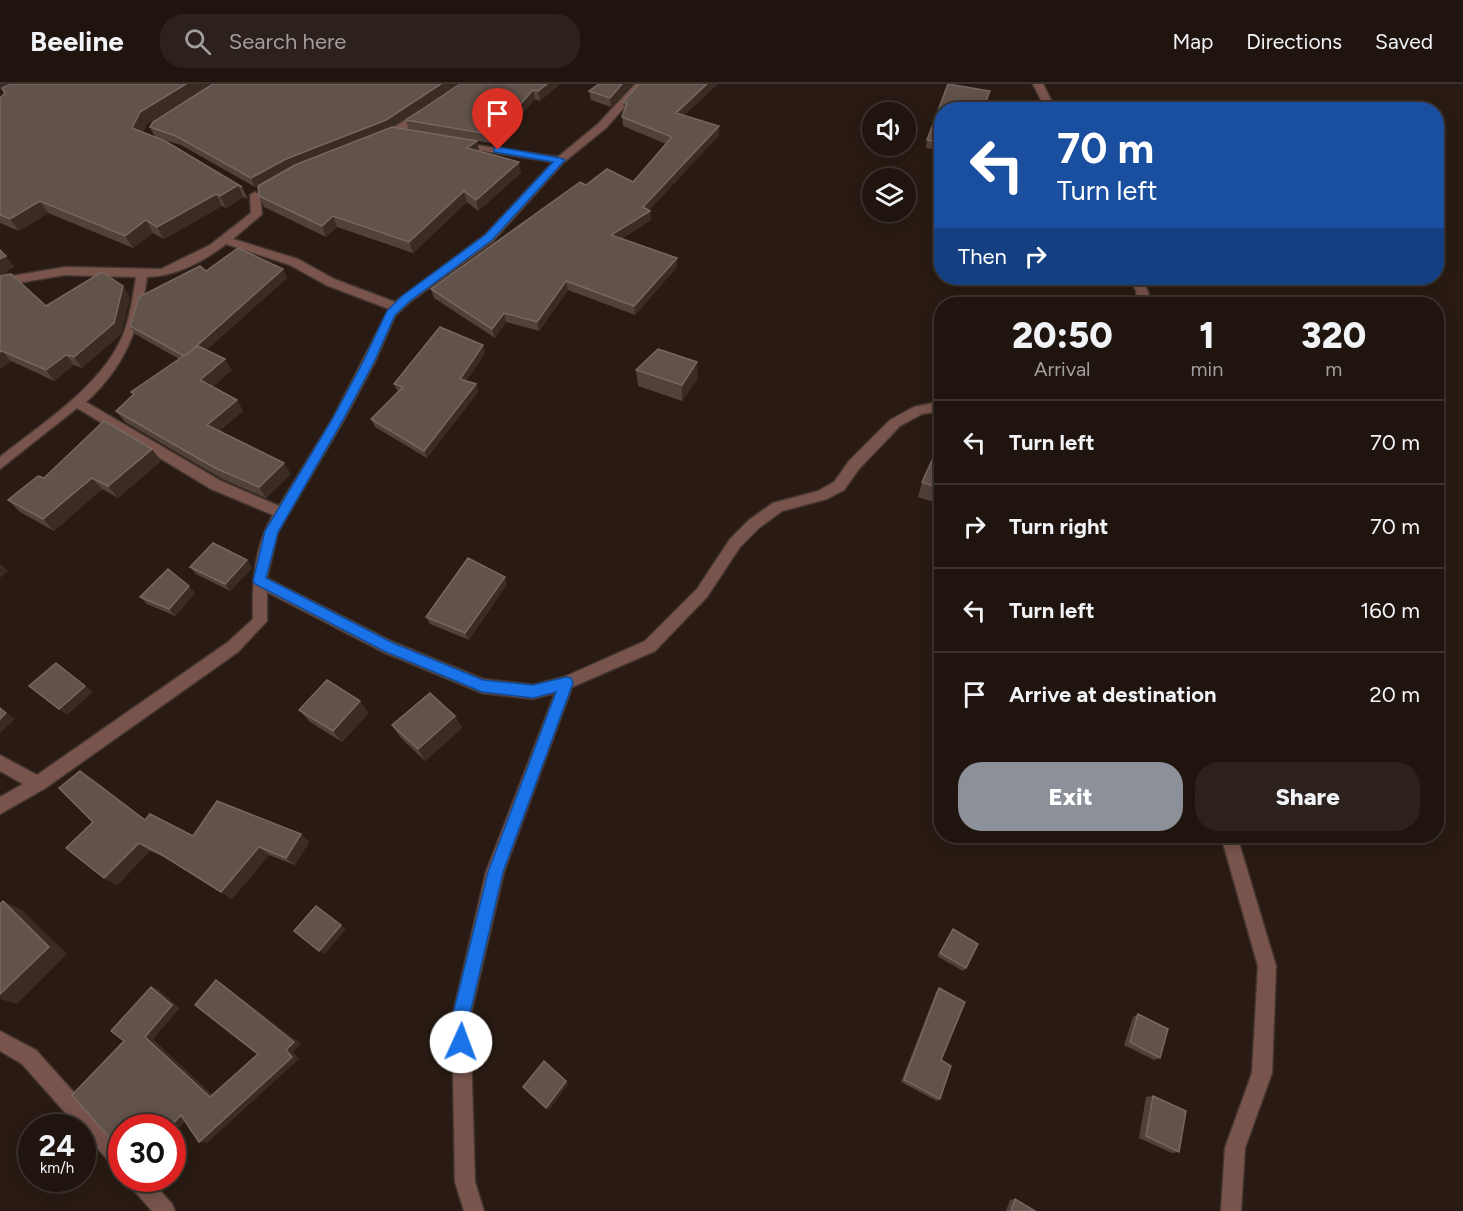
<!DOCTYPE html>
<style>
body{margin:0;font-family:Figtree,sans-serif;background:#2c211c;color:#f1f3f6;height:100vh;display:flex;flex-direction:column;font-size:22px;white-space:nowrap}
*{box-sizing:border-box;margin:0}
p{font-size:20px;color:#a19e9e}
.icon{flex:none;width:33px;height:33px;fill:none;stroke:currentColor;stroke-width:2;stroke-linecap:round;stroke-linejoin:round}
.map{position:relative;flex:1;overflow:hidden}
.drawer{position:absolute;left:934px;top:213px;width:510px;height:546px;display:flex;flex-direction:column;background:#1f140e;border-radius:24px;box-shadow:0 3px 15px #0003,0 0 0 2px #3c332e}
.drawer>*{flex:none}
.guide{position:absolute;left:934px;top:18px;width:510px;height:183px;border-radius:24px;box-shadow:0 3px 15px #0003,0 0 0 2px #3c332e;background:#1a4fa0;color:#fff;overflow:hidden}
.tools{position:absolute;left:862px;top:18px;display:grid;gap:12px}
.tools a{display:grid;place-items:center;width:54px;height:54px;border-radius:50%;background:#1f140e;box-shadow:0 3px 15px #0003,0 0 0 2px #3c332e;font-size:30px}
.speed{position:absolute;left:18px;top:1030px;display:flex;gap:12px;font-size:30px;font-weight:700;text-align:center}
.speed>*{display:grid;place-content:center;width:78px;height:78px;border-radius:50%;background:#1f140e;box-shadow:0 3px 15px #0003,0 0 0 2px #3c332e;line-height:1}
.speed small{font-size:15px;font-weight:400}
.speed .limit{border:9px solid #d22;background:#fff;color:#111}
.pin{position:absolute;display:grid;place-items:center;width:51px;height:51px;color:#fff;margin:-62px -26px;border-radius:50% 50% 50% 0;rotate:-45deg;box-shadow:0 0 6px #0007}
.pin .icon{rotate:45deg}
.me{position:absolute;width:66px;margin:-33px;rotate:2deg;stroke-linejoin:round;filter:drop-shadow(0 0 4px #0008)}
.turn{display:flex;align-items:center;gap:21px;height:126px;padding:0 24px;font-size:27px}
.turn .icon{width:78px;height:78px;stroke-width:2.5}
.turn b{display:block;font-size:42px;line-height:51px}
.then{display:flex;align-items:center;height:57px;padding:0 24px;background:#0003;gap:12px;font-size:22px}
.eta{display:flex;justify-content:space-evenly;align-items:center;height:102px;text-align:center}
.eta b{font-size:36px;font-weight:800;line-height:42px}
.button{display:flex;gap:12px;margin-top:auto;padding:12px 24px}
.button a{flex:1;height:69px;border-radius:24px;background:#8c9099;color:#fff;font-size:24px;font-weight:800;line-height:69px;text-align:center}
.button a+a{background:#2c211c;color:#f1f3f6}
ul{padding:0;list-style:none}
li{display:flex;align-items:center;gap:18px;height:84px;padding:0 24px;border-top:2px solid #3c332e}
li div{flex:1}
li b{display:block;font-size:22px}
li em{font-style:normal}
header{display:flex;align-items:center;gap:36px;box-sizing:border-box;height:84px;padding:0 30px;background:#1f140e;border-bottom:2px solid #3c332e}
header strong{font-size:28px}
nav{display:flex;gap:33px;margin-inline-start:auto;font-size:21px}
.search{width:420px;height:54px;background:#2c211c;display:flex;align-items:center;gap:15px;box-sizing:border-box;padding:0 21px;border-radius:24px;color:#a19e9e;font-size:22px}
.map>svg:first-child{display:block}
.lines{fill:none;stroke-linecap:round;stroke-linejoin:round}
.street-casing{stroke:#44362f;stroke-width:3}
.street{fill:#78544d;fill-rule:evenodd}
.wall{fill:#504139}
.shaded-wall{fill:#3a2b23}
.building{fill:#61524a;stroke:#766760;stroke-width:1.5}
.route{fill:#1a73e8;stroke:#114b97;stroke-width:1.5}
</style>
<header>
<strong>Beeline</strong>
<div class="search"><svg class="icon" aria-label="search" viewBox="0 0 24 24"><circle cx="10" cy="10" r="6"/><path d="M15 15l6 6"/></svg>Search here</div>
<nav><a>Map</a><a>Directions</a><a>Saved</a></nav>
</header>
<div class="map">
<svg width="1463" height="1127" viewBox="0 0 1463 1127">
<rect width="100%" height="100%" fill="#291b13"/>
<g class="lines">
<defs>
<path id="street" d="M635 0H645L606 44 564 78 493 157 410 218 395 232 375 278 344 336 278 448 267 494 393 558 483 595 533 601 564 593 645 557 697 505 730 455 749 436 773 419 818 407 834 398 849 377 890 336 914 323 942 317V327L922 330 900 342 859 385 844 406 827 415 782 427 759 444 740 463 707 513 655 567 572 603 504 788 470 934 475 1098 484 1127H464L455 1098 452 934 486 788 555 609 533 615 482 609 383 568 267 508V537L238 568 44 705 0 730V713L23 700 0 687V671L37 691 228 558 253 535C252 499 254 463 273 431L211 405 77 324 0 385V373C42 339 101 303 123 251 130 233 133 212 136 193L65 191 0 202V194L65 183 161 185 210 161 251 129 250 111 255 108 260 111 262 130 233 155 298 175 334 195 395 218 485 151 553 78 459 63 454 60 455 58 558 73 598 40ZM226 160 290 181 326 201 389 225 333 334 279 422 221 397 86 318C125 283 140 243 147 193 174 193 205 177 226 160Z
M1033 0H1043L1056 26H1046Z
M420 27 429 29 398 51 383 56 378 53Z
M1130 194H1140L1148 207 1150 220H1138L1136 207Z
M1221 752H1237L1276 882 1272 989 1245 1064 1241 1127H1221L1225 1064 1252 989 1258 882Z
M0 947 36 966 122 1062V1087L115 1084 82 1047V1044H79L22 980 0 967Z
M127 1095H150L172 1120 175 1127H152L130 1102Z"/>
</defs>
<use href="#street" class="street-casing"/>
<use href="#street" class="street"/>
</g>
<path class="wall" d="M0 0H212L147 40 143 48 242 103 248 115 243 113 226 124 222 122 164 155 153 149 133 164 48 129 19 147 0 139V14L5 9 3 5 0 6Z
M458 0 391 44 477 57 479 67 521 89 478 127 467 118 413 169 337 143 326 153 264 123 259 112 291 84 255 103 181 61 155 53 150 43Z
M460 0H560L540 17 535 15 507 46 490 59 409 46 406 36Z
M599 0H632L611 23 591 16 589 7Z
M718 0 684 31 719 51 649 126 650 127 651 136 621 155 677 183 635 231 568 206 539 247 506 238 495 254 434 214 431 205 586 101 633 98 666 60 623 42 622 33 624 27 623 18Z
M948 0 990 7 988 15 984 26H942V67L926 64 927 56Z
M0 166 14 183 6 187 8 190 46 222 130 213 121 250 82 284 74 281 54 297 11 277 0 285Z
M283 185 287 194 206 266 232 286 212 303 237 316 243 327 219 347 291 390 266 414 222 395 125 338 116 327 133 311 131 308 179 275 135 250 130 242 206 187Z
M485 269 466 297 476 300 478 308 427 374 375 343 371 335 398 308 394 300Z
M636 286 698 294 682 317 638 302Z
M942 374V421L918 413 922 398Z
M161 377 118 414 102 405 54 447 20 428 8 416 44 394Z
M247 476 252 484 230 507 196 490 190 483Z
M507 500 469 556 430 540 426 533Z
M195 509 175 532 147 520 140 513Z
M299 626 369 629 342 658 310 638Z
M455 632 462 644 425 677 400 653 392 641Z
M93 695 145 736 193 752 301 750 309 758 295 781 269 771 232 815 171 776 150 767 117 801 104 794 93 738Z
M953 845 966 884 963 887 937 872Z
M939 904 940 1015 937 1017 901 998 936 908Z
M1138 930 1160 974 1154 976 1124 961 1133 933Z
M1153 1012 1179 1068 1172 1069 1139 1054 1146 1013Z
M1015 1115 1035 1127H1006L1010 1116Z"/>
<path class="shaded-wall" d="M0 0H19L0 6Z
M186 0H212L147 40 139 56 132 44 140 28Z
M441 0H458L389 45 290 84 255 103 251 94 286 75Z
M547 0H560L540 17 538 7Z
M622 0H632L611 23 610 14Z
M707 0H718L676 38V29Z
M533 6 535 15 507 46 490 59 488 50Z
M990 7 988 15 984 26H982Z
M719 42V51L647 129 650 127 651 136 612 160 611 151 643 123Z
M477 57 479 68 467 64Z
M519 78 521 89 478 127 476 116Z
M238 101 243 113 226 124 220 112Z
M464 107 467 118 413 169 409 158Z
M216 110 222 122 164 155 157 143Z
M40 117 48 129 19 147 10 135Z
M333 132 337 143 326 153 322 142Z
M146 136 153 149 133 164 125 152Z
M6 172 14 183 6 187 8 190 0 192V175Z
M677 174V183L635 231 634 222Z
M283 185 287 194 190 281 185 273Z
M566 197 568 206 539 247 537 238Z
M123 202 130 213 121 250 82 284 74 273Z
M504 229 506 238 495 254 492 245Z
M483 261 485 269 462 303 460 295Z
M2 267 11 277 0 285V268Z
M66 271 74 281 54 297 46 286Z
M225 275 232 286 207 307 200 296Z
M697 278 698 294 682 317V301Z
M476 300 478 308 427 374 424 367Z
M237 316 243 327 214 352 207 341Z
M152 365 161 377 118 414 108 402Z
M284 379 291 390 266 414 259 403Z
M92 394 102 405 54 447 43 435Z
M247 476 252 484 230 507 225 500Z
M0 480 8 487 0 494Z
M505 493 507 500 469 556 465 549Z
M189 502 195 509 175 532 169 525Z
M85 602 93 608 67 631 59 625Z
M360 617 369 629 342 658 333 647Z
M6 629 15 635 0 649V635Z
M455 632 462 644 425 677 418 665Z
M80 687 93 695 156 744 145 736Z
M301 750 309 758 295 781 286 774Z
M139 759 150 767 117 801 104 794Z
M259 763 269 771 232 815 221 808Z
M3 817 22 826 67 870 17 920 0 915Z
M341 841 346 845 325 870 319 867Z
M216 896 223 900 301 960 293 968 299 975 207 1059 199 1058 292 973Z
M151 903 159 906 180 924 153 955 217 1015 210 1013 145 953Z
M566 997 569 999 549 1026 546 1024Z
M181 1031 190 1033 172 1050V1044H169Z"/>
<path class="building" d="M11 0H186L140 28 132 44 165 57 242 103 238 101 220 112 216 110 157 143 146 136 125 152 40 117 10 135 0 131V14L5 9 2 4Z
M213 0H441L386 36 286 75 251 94 176 52 150 43 153 38Z
M460 0H547L538 7 533 6 505 37 488 50 406 36Z
M599 0H622L610 14 589 7Z
M639 0H707L676 29 719 42 643 123 650 127 611 151 677 174 634 222 566 197 537 238 504 229 492 245 431 205 580 98 586 101 607 85 633 98 672 53 622 33 627 19 623 18Z
M948 0 990 7 982 26H942V59L927 56Z
M392 43 477 57 467 64 519 78 476 116 464 107 409 158 333 132 322 142 259 112 258 102 295 81Z
M238 164 283 185 191 267 184 272 130 242 139 213 200 182 206 187Z
M0 166 6 172 0 175Z
M102 188 123 202 114 239 74 273 66 271 46 286 2 267 0 268V192L11 190 46 222Z
M440 243 483 261 460 295 476 300 424 367 371 335 403 303 394 300Z
M198 262 225 275 200 296 237 316 207 341 284 379 259 403 215 384 116 327 134 310 131 308Z
M658 265 697 278 682 301 636 286Z
M104 337 152 365 108 402 92 394 43 435 8 416 38 392 44 394Z
M934 372 942 374V405L922 398Z
M213 459 247 476 225 500 190 483Z
M468 474 505 493 465 549 426 533Z
M168 485 189 502 169 525 140 513Z
M56 579 85 602 59 625 29 602Z
M327 596 360 617 333 647 299 626Z
M430 609 455 632 418 665 392 641Z
M0 624 6 629 0 635Z
M80 687 145 736 150 730 193 752 217 717 301 750 286 774 259 763 221 808 159 769 139 759 104 794 66 764 93 738 59 704Z
M3 817 49 863 0 910V820Z
M316 822 341 841 319 867 294 847Z
M953 845 978 860 966 884 940 869Z
M216 896 294 958 286 966 292 973 199 1058 181 1031 169 1044H122V1068L72 1011 124 957 111 947 151 903 172 921 145 953 210 1013 258 970 195 921Z
M939 904 965 918 941 976 951 982 940 1015 904 996Z
M1138 930 1168 945 1160 974 1130 958Z
M544 977 566 997 546 1024 523 1003Z
M1153 1012 1186 1027 1179 1068 1146 1052Z
M1015 1115 1035 1127H1011Z"/>
<path class="route" d="M498 63 560 74 565 76 492 156 410 217 395 231 374 278 343 336 278 448 266 494 393 559 483 596 533 601 566 593 571 594 573 599 503 788 469 934 470 958 467 964 461 966 455 964 453 958 452 934 488 788 556 608 533 614 482 608 384 567 255 500 253 497 265 447 333 334 363 278 387 227 402 212 485 151 553 78 494 68V64Z"/>
</svg>
<div class="tools">
<a><svg class="icon" aria-label="sound" viewBox="0 0 24 24"><path d="M4 9h4l5-4v14l-5-4H4zM17 9q2 3 0 6"/></svg></a>
<a><svg class="icon" aria-label="layers" viewBox="0 0 24 24"><path d="M12 4l9 5-9 5-9-5zM3 14l9 5 9-5"/></svg></a>
</div>
<div class="speed"><div>24<small>km/h</small></div><div class="limit">30</div></div>
<div class="pin" style="left:498px;top:66px;background:#d93025"><svg class="icon" aria-label="arrive" viewBox="0 0 24 24"><path d="M6 21V4h12l-3 4 3 4H6"/></svg></div>
<svg class="me" style="left:461px;top:958px" viewBox="-20 -20 40 40"><circle r="19" fill="#fff"/><path d="M0-13L10 11 0 6-10 11z" fill="#1a73e8"/></svg>
<div class="guide">
<div class="turn"><svg class="icon" aria-label="left" viewBox="0 0 24 24"><path d="M17 20v-9H6M10 6l-5 5 5 5"/></svg><div><b>70 m</b>Turn left</div></div>
<div class="then">Then<svg class="icon" aria-label="right" viewBox="0 0 24 24"><path d="M7 20v-9h11M14 6l5 5-5 5"/></svg></div>
</div>
<section class="drawer">
<div class="eta">
<div><b>20:50</b><p>Arrival</p></div>
<div><b>1</b><p>min</p></div>
<div><b>320</b><p>m</p></div>
</div>
<ul>
<li><svg class="icon" aria-label="left" viewBox="0 0 24 24"><path d="M17 20v-9H6M10 6l-5 5 5 5"/></svg><div><b>Turn left</b></div><em>70 m</em></li>
<li><svg class="icon" aria-label="right" viewBox="0 0 24 24"><path d="M7 20v-9h11M14 6l5 5-5 5"/></svg><div><b>Turn right</b></div><em>70 m</em></li>
<li><svg class="icon" aria-label="left" viewBox="0 0 24 24"><path d="M17 20v-9H6M10 6l-5 5 5 5"/></svg><div><b>Turn left</b></div><em>160 m</em></li>
<li><svg class="icon" aria-label="arrive" viewBox="0 0 24 24"><path d="M6 21V4h12l-3 4 3 4H6"/></svg><div><b>Arrive at destination</b></div><em>20 m</em></li>
</ul>
<div class="button"><a>Exit</a><a>Share</a></div>
</section>
</div>
